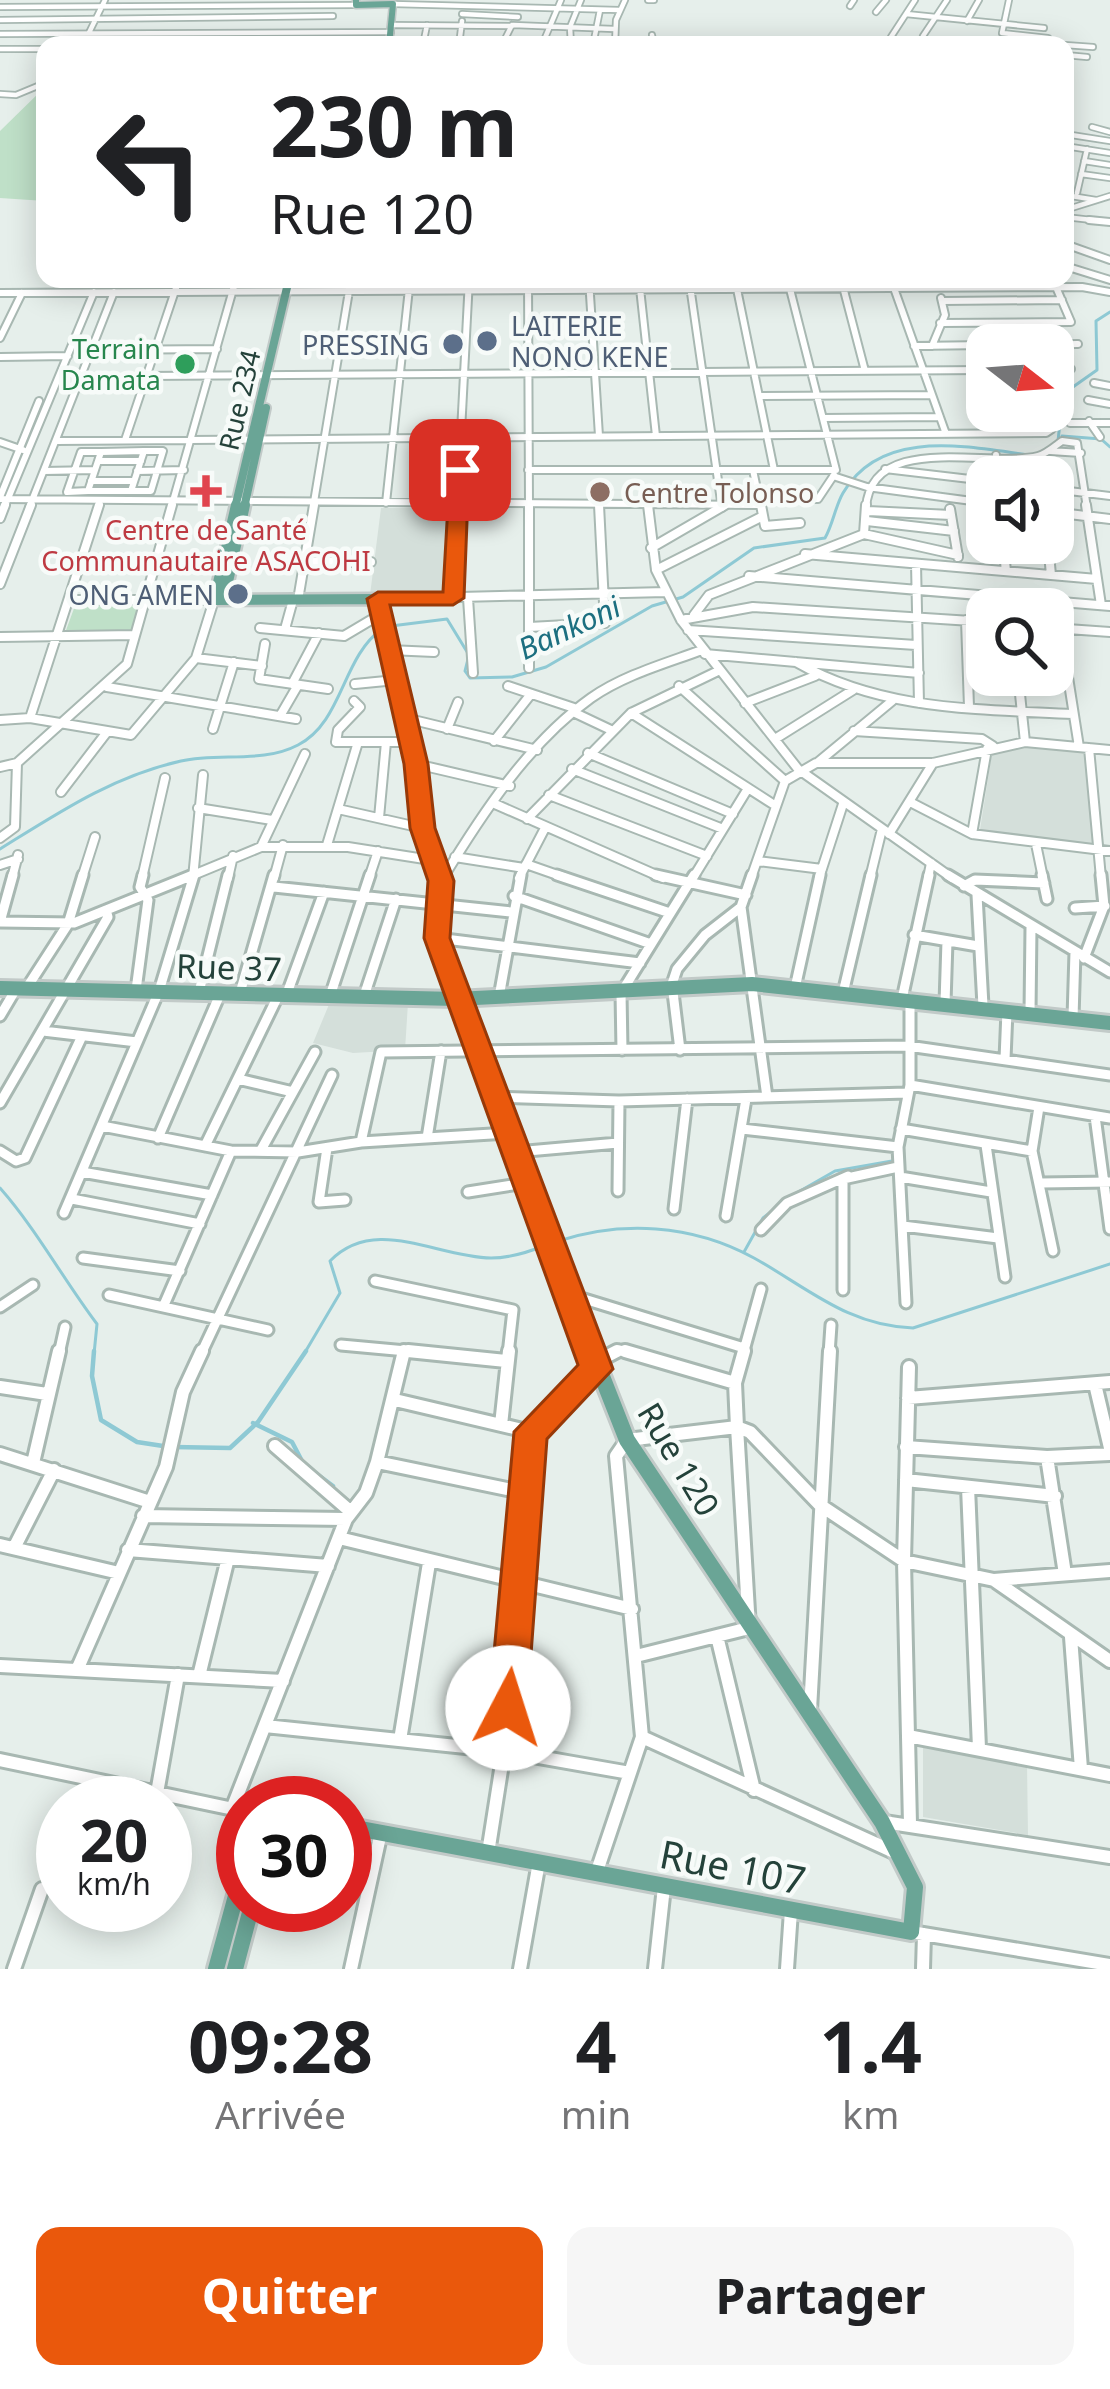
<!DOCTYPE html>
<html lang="fr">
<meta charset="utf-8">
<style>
body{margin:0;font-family:"Noto Sans",sans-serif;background:#f6f6f6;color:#202124;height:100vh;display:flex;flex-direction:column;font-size:45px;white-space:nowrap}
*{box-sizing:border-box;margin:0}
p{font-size:39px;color:#757577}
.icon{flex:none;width:66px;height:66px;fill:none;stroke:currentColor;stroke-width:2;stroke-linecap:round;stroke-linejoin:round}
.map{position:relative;height:1969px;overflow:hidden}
.sheet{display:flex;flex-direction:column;background:#fff;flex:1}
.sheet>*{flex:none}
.guide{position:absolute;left:36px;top:36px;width:1038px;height:252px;border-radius:24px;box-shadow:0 6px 30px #0003;background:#fff;color:#202124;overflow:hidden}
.needle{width:78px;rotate:107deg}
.controls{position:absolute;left:966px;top:324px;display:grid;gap:24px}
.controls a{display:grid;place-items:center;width:108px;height:108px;border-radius:24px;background:#fff;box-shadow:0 6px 30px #0003;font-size:60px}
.speed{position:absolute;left:36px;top:1776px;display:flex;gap:24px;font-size:60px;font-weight:700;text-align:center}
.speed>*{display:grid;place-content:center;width:156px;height:156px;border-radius:50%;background:#fff;box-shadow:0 6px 30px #0003;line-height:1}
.speed small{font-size:30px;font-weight:400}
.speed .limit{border:18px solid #d22;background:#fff;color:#111}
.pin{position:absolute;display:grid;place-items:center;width:102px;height:102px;color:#fff;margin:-51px;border-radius:24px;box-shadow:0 6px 18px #0006}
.me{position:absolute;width:132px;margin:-66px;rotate:5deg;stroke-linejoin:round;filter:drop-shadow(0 0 9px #0008)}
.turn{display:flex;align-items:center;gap:42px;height:252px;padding:0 36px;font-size:54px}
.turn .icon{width:156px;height:156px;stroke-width:2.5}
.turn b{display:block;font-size:84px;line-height:102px}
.eta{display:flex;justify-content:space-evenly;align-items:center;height:204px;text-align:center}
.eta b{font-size:72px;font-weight:700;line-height:84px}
.primary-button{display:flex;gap:24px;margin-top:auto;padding:24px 36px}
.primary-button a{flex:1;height:138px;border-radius:24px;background:#ea580c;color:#fff;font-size:48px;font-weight:700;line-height:138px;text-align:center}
.primary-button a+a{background:#f6f6f6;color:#202124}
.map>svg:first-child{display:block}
.built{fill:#d4dfda}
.green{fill:#bfe0c8}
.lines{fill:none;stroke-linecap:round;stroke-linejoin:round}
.stream-far1{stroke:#8ec9d4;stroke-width:3}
.stream{stroke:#8ec9d4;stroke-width:4.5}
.minor-far4-casing{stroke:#a8b8b2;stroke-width:8}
.minor-far3-casing{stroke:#a8b8b2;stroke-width:10}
.minor-far2-casing{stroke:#a8b8b2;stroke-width:12}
.minor-far1-casing{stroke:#a8b8b2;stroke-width:15}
.minor-casing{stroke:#a8b8b2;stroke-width:18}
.major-far4-casing{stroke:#c2cac8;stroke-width:9}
.major-far3-casing{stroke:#c2cac8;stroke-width:12}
.major-far2-casing{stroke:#c2cac8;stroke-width:15}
.major-far1-casing{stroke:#c2cac8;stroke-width:20}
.major-casing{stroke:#c2cac8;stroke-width:22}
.minor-far4{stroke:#fff;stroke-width:4.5}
.minor-far3{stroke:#fff;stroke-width:6}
.minor-far2{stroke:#fff;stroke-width:8}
.minor-far1{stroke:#fff;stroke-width:9}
.minor{stroke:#fff;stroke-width:12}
.major-far4{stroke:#6aa596;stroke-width:6}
.major-far3{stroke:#6aa596;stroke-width:8}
.major-far2{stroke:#6aa596;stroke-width:10}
.major-far1{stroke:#6aa596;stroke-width:14}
.major{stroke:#6aa596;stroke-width:16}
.route{fill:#ea580c;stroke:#983908;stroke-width:3}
.service-dot{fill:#5c6f8a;stroke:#f7fbf9;stroke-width:4.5}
.leisure-dot{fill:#2e9e5b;stroke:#f7fbf9;stroke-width:4.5}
.health-dot{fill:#e0444e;stroke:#f7fbf9;stroke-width:4.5}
.education-dot{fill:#8d6e63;stroke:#f7fbf9;stroke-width:4.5}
.labels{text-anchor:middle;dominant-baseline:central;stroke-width:9;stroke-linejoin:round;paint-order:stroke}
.far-service-label{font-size:27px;fill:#4e5e75;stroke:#f7fbf9;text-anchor:end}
.far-leisure-label{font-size:27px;fill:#27864d;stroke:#f7fbf9;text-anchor:end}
.far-street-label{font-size:27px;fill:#24423a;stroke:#f7fbf9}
.far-education-label{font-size:27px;fill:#785e54;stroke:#f7fbf9;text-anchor:start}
.far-health-label{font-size:27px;fill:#be3a42;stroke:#f7fbf9}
.far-water-label{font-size:30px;font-style:italic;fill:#1c6f80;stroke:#f7fbf9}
.street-label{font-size:33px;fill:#24423a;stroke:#f7fbf9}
.near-street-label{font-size:39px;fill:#24423a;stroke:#f7fbf9}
</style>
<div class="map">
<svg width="1110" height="1969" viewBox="0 0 1110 1969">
<rect width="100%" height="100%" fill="#e6efeb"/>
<path class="built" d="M381 508H448L442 595H370Z
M1029 747 1084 752 1094 847 979 836 992 753Z
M330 1002 408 1003 405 1050 353 1053 313 1043Z
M923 1745 1027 1764 1028 1835 923 1817Z"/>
<path class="green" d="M45 87V201L0 198V131Z
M76 603H141L131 633H65Z"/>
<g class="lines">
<path class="stream-far1" d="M1062 436 1101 439 1110 447
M1058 441 1063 394 1097 370 1096 321 1110 312
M391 626 447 619 469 655 465 671 470 678 512 677 546 667 652 606 683 597 754 548 825 538C833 524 835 507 843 493 881 427 968 447 1029 455
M0 849C58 813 113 776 181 761 219 752 262 764 298 745 343 722 342 657 382 629
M0 1188C37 1230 63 1279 97 1324L94 1354
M793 1195 835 1171 892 1161
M555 1242C621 1220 692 1224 754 1258 808 1288 848 1326 913 1328L1110 1264
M744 1252 763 1218 776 1208
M304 1354 340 1293 330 1261C375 1215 436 1257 491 1258 510 1258 529 1252 546 1245"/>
<path class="stream" d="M94 1351 92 1376 101 1420 137 1442 163 1446
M253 1423 292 1442 303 1463
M173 1447 230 1448 258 1422 306 1351
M310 1469 333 1486"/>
<defs>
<path id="minor-far4" d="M648 0H654
M1009 0 1002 33 1048 38
M393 4 619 10
M850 6 854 0
M0 7 356 5
M876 12 886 0
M462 14 518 17
M906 14 1044 28
M0 20 333 16
M967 21 979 0
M392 25 512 26
M513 25 614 29
M0 34 391 32
M652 35 654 45
M923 36 947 0
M891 37 915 0
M1002 44 1016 45
M83 45 105 0
M423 45 427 25
M459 45 462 21
M502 45 512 25
M542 45 561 0
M571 45 570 27 581 0
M593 45 600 10
M615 45 616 20 625 0
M1065 45 1093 47
M0 49H45
M1065 55 1087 57
M0 94 16 95 45 83
M1092 127 1110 132
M1065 134 1110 141
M1065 146 1110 153
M1084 161 1110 165
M1081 174 1110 178
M1077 193 1087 149
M1065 195 1096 200
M1065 210 1110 196
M1065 217 1110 222"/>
<path id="minor-far3" d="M1089 220 1110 222
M1065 244 1110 260
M1065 266 1110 280
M528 279 529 508
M589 279 599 436
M639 279 656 436
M689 279 722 508
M841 279 865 371
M894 288 946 434
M737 289 774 470
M790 289 836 470
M0 293 1082 287 1110 292
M942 301 1062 300
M940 323 1071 322 1056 287
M0 338 22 293
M1010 345 1078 344
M914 346 987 345
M932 346 945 315 941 298
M92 350 217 349
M0 357 68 356
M1053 369H1071
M974 370 987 402
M146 376 987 370
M1094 383 1110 386
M759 396 932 395
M1088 400 1110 404
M991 411 1000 433
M823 418 940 417
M1089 421 1100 437
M1070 423H1110
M125 440 179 279
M56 441 1046 433 1052 429 1044 411
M0 442 23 450
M1050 451 1081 453
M996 455 997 477
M1039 456 1042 477
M98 461H141
M885 469 987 481
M528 470H836
M753 470 761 508
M44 471 95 470
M137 471 184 470
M833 476 867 487 987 503
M91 481H134
M1053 489 1110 496
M88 491 67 492 81 452H101
M131 491H151L163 451H144
M131 491H88L101 452 144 451
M131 491 144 451
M0 497 39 401
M759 498 818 499 834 475
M0 499 761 505
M647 501 648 508
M599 502V508
M386 503 410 279
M4 508 94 292
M29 508 114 292
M98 508 100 501
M171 508 236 279
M313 508 351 279
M457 508 469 279
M866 508C871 431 988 468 1038 456 1046 454 1055 446 1062 441L1077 443 1087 508"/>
<path id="minor-far2" d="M529 505V668
M648 505 656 570 681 620 798 769 952 878
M761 505 765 526 800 523
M1086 505 1101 605
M950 509 958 557
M868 511 951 515
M1053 512 1110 519
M0 518 5 505
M867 521 954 531
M864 534 866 505
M1003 543 1006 571
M1048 543 1051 575
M651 548 725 505
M805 554 1097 579
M304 562H371
M916 564 919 703
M656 570 763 516
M749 576 1110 606
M0 584 31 505
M453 598 458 505
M468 598 473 673
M378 599 666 592
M298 600 314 505
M1056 601 1079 747
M694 615 709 595 864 534 958 555
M681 620 753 607 987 622
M966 620 969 707
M529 627 605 623 599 505
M260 628 344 636 381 614
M1053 628 1110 632
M285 629 293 600
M688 630 916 645
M0 637 135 635
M265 644 259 679 328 689
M389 650 434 652
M705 654 919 673
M196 658 262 666
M796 662C882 711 976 709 1073 714
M1018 675 1025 742
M292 684 319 633
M355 684 396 680
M508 686 577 709
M679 686 785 781
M107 687 296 719
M354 701 360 707 338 730 336 742H412
M745 703 815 676
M573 712 611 730
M631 713 776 806
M280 716 298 685
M30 718 99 505
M405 718 537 750
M0 720 30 718 131 735 196 658 214 600H70
M213 729 234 662
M447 729 458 702
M854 731 982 739 993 746
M775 739 853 690
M494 741 531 694
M1089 748 1101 878
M588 753 733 814
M817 763 892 701
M416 764 510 786
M0 767 17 763 127 664 172 505
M572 769 723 829
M61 792 107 732
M549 795 707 856
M910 802 972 834 987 749
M495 804 663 878
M198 808 272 820
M338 809 422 828
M379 818 386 742
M527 819 631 713 718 671
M889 834 933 763
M972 834 1110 851
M0 838 15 827 17 763
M1036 844 1043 878
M327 845 358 742
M261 847 305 754
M455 857 524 868
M758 861 822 869
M526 864 566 878
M0 865 18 859
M12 878 18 855
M82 878 95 837
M142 878 165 778
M186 878 261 847H348L431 860
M193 878 203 775
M228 878 233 856
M274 878 283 845
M369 878 378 851
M443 878C482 814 529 742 591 698 624 675 664 664 702 650
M519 878 545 828
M693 878 747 790
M751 878 785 781 816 763H933L1025 742 1110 750
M819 878 843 804
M870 878 882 829
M928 878 931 863"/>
<path id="minor-far1" d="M557 875 670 913
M656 875 746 895
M948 875 1110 972
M1042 875 1047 899
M441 881 445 875
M964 886 975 880 1044 883
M274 887 511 912
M977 895 983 1006
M514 896 651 944
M741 907 767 1097
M1075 908 1105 906
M0 922 74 923 193 875
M0 922 13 875
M914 935 978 946
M437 938 640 963
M1084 958 1104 906 1101 875
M795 988 820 875
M26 989 68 924 83 875
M136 990 148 900 140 887 143 875
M199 992 228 875
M240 993 274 875
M843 993 871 875
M286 996 324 892
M330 996 370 875
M364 996 396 899
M499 997 521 875
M902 999 929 875
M945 1003 947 941
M1030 1012 1031 927
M0 1016 16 989
M1073 1018 1075 952
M43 1031 137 1042
M622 1050 621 993 694 875
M680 1050 672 984 677 969 705 935 741 907 752 875
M1005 1059 1007 1011
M238 1079 293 1092
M910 1085 1110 1118
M495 1097 619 1101 907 1093
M0 1103 108 917 106 910
M1039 1107 1032 1151 1053 1251
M1095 1116 1110 1229
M102 1126 231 1151 298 1152 361 1142 508 1133
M742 1129 898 1147
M901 1129 1032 1151
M158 1138 221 992
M427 1138 441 1051
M361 1142 381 1052 908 1046 1110 1075
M986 1145 1005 1277
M205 1146 278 996
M327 1148 319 1202 345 1200
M261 1150 315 1052
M0 1151 16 1161 25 1158 82 1036
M516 1152 618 1143
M82 1172 212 1195
M900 1177 991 1192
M1041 1183 1110 1182
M618 1191 619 1101
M468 1192 525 1183
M72 1199 200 1224
M674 1209 687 1099
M64 1213 159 991 194 875
M726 1216 746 1099
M903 1226 998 1238
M761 1230 787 1203 848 1176
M83 1258 180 1271
M375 1281 513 1310 508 1354
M843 1290V1179L898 1167
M109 1295 268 1330
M571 1295 744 1348
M906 1303 898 1147 910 1085V999
M164 1305 231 1151
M0 1307 33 1285
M341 1345 439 1354
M59 1354 65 1327
M201 1354 332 1075
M611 1354 620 1350 636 1354
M743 1354 761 1289
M829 1354 831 1325"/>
<path id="minor" d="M408 1351 506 1361
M625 1351 735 1383
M744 1351 735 1383 737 1427 750 1432 820 1505 904 1561 994 1580 1110 1661
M594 1363 617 1351
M909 1367 904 1561 910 1824
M1095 1384 1110 1448
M0 1387 47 1394
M908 1398 1110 1382
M395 1400 531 1432
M501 1425 509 1351
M275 1446 351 1512
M906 1447 1047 1457 1110 1454
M0 1454 150 1502
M1047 1457 1065 1574
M377 1462 526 1493
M33 1463 59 1351
M906 1480 1055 1496
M968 1487 979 1748
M143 1516 346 1519
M339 1538 632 1609
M0 1545 119 1573
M14 1548 54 1470
M128 1550 328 1566
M994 1580 1110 1571
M717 1636 754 1790
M1071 1637 1081 1769
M0 1666 283 1681
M77 1670 166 1467 183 1392 202 1351
M199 1676 228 1558
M810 1710 830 1351
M265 1726 504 1751 630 1773
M908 1736 1110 1775
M642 1737 894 1852
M400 1740 429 1563
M0 1760 243 1811
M157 1793 178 1675
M232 1809 346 1519 366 1493 377 1462 404 1351
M884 1822 1110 1857
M488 1853 504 1751 531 1432 596 1369
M596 1874 642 1737 616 1456 627 1440 737 1427 749 1628 636 1656
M911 1932 1110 1965
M14 1969 42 1889
M351 1969 381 1832
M520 1969 539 1862
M655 1969 664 1887
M787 1969 791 1911
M923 1969 924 1934"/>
<path id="major-far4" d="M356 0V5L393 4 389 45"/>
<path id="major-far3" d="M235 508 289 279
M244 508 266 408"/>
<path id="major-far2" d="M236 505 214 600 378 599 412 742 422 828 440 878
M224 600 245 505"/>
<path id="major-far1" d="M439 875 437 938 593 1354
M0 988 456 999 752 984 1110 1023"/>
<path id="major" d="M345 1826 911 1932 915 1887 882 1822 627 1440 592 1351
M216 1969 243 1870
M235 1969 252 1905"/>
</defs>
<use href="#minor-far4" class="minor-far4-casing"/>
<use href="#minor-far3" class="minor-far3-casing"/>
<use href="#minor-far2" class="minor-far2-casing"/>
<use href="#minor-far1" class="minor-far1-casing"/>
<use href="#minor" class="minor-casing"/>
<use href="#major-far4" class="major-far4-casing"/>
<use href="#major-far3" class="major-far3-casing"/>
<use href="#major-far2" class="major-far2-casing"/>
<use href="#major-far1" class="major-far1-casing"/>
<use href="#major" class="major-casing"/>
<use href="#minor-far4" class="minor-far4"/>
<use href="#minor-far3" class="minor-far3"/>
<use href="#minor-far2" class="minor-far2"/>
<use href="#minor-far1" class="minor-far1"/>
<use href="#minor" class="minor"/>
<use href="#major-far4" class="major-far4"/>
<use href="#major-far3" class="major-far3"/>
<use href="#major-far2" class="major-far2"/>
<use href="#major-far1" class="major-far1"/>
<use href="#major" class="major"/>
</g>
<path class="route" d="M460 464 469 470 464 598 453 605H390L428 764 435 828 454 881 450 938 613 1369 547 1439 527 1708 522 1722 508 1728 494 1722 489 1708 514 1432 578 1365 424 938 428 881 410 828 404 764 367 599 378 592H443L450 470Z"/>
<g class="service-dot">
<circle cx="487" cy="341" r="12"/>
<circle cx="453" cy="344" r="12"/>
<circle cx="238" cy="594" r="12"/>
</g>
<circle class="leisure-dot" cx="185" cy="364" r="12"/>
<path class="health-dot" d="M200 473h12v12h12v12h-12v12h-12v-12h-12v-12h12z"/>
<circle class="education-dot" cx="600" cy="492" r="12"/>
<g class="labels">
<g class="far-service-label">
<text x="511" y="325" text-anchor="start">LAITERIE<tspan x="511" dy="31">NONO KENE</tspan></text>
<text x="429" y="344">PRESSING</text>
<text x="214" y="594">ONG AMEN</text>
</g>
<g class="far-leisure-label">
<text x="161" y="348">Terrain<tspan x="161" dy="31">Damata</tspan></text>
</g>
<g class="far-street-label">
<text transform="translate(239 400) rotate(-77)">Rue 234</text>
</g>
<g class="far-education-label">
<text x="624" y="492">Centre Tolonso</text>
</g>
<g class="far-health-label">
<text x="206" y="529">Centre de Santé<tspan x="206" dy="31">Communautaire ASACOHI</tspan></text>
</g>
<g class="far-water-label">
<text transform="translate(569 627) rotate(-25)">Bankoni</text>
</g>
<g class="street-label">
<text transform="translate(229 967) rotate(2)">Rue 37</text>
<text transform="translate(679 1459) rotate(59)">Rue 120</text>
</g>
<g class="near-street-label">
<text transform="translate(733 1866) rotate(11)">Rue 107</text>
</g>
</g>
</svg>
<div class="controls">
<a><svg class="needle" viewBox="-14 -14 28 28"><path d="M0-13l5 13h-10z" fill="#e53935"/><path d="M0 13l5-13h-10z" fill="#757577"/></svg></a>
<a><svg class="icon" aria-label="sound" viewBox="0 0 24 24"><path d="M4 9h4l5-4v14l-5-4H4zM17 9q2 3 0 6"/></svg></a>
<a><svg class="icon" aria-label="search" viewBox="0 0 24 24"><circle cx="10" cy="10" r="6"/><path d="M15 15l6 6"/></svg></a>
</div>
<div class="speed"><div>20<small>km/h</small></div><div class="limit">30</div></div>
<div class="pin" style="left:460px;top:470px;background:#d93025"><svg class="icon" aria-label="arrive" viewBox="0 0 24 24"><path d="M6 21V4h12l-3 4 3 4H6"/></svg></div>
<svg class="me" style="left:508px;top:1708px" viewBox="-20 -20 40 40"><circle r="19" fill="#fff"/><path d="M0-13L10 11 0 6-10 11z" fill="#ea580c"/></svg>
<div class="guide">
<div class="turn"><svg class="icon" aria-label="left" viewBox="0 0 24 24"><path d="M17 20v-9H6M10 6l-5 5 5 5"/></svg><div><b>230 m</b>Rue 120</div></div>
</div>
</div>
<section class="sheet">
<div class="eta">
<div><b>09:28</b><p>Arrivée</p></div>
<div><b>4</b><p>min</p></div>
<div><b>1.4</b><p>km</p></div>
</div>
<div class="primary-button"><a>Quitter</a><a>Partager</a></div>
</section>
